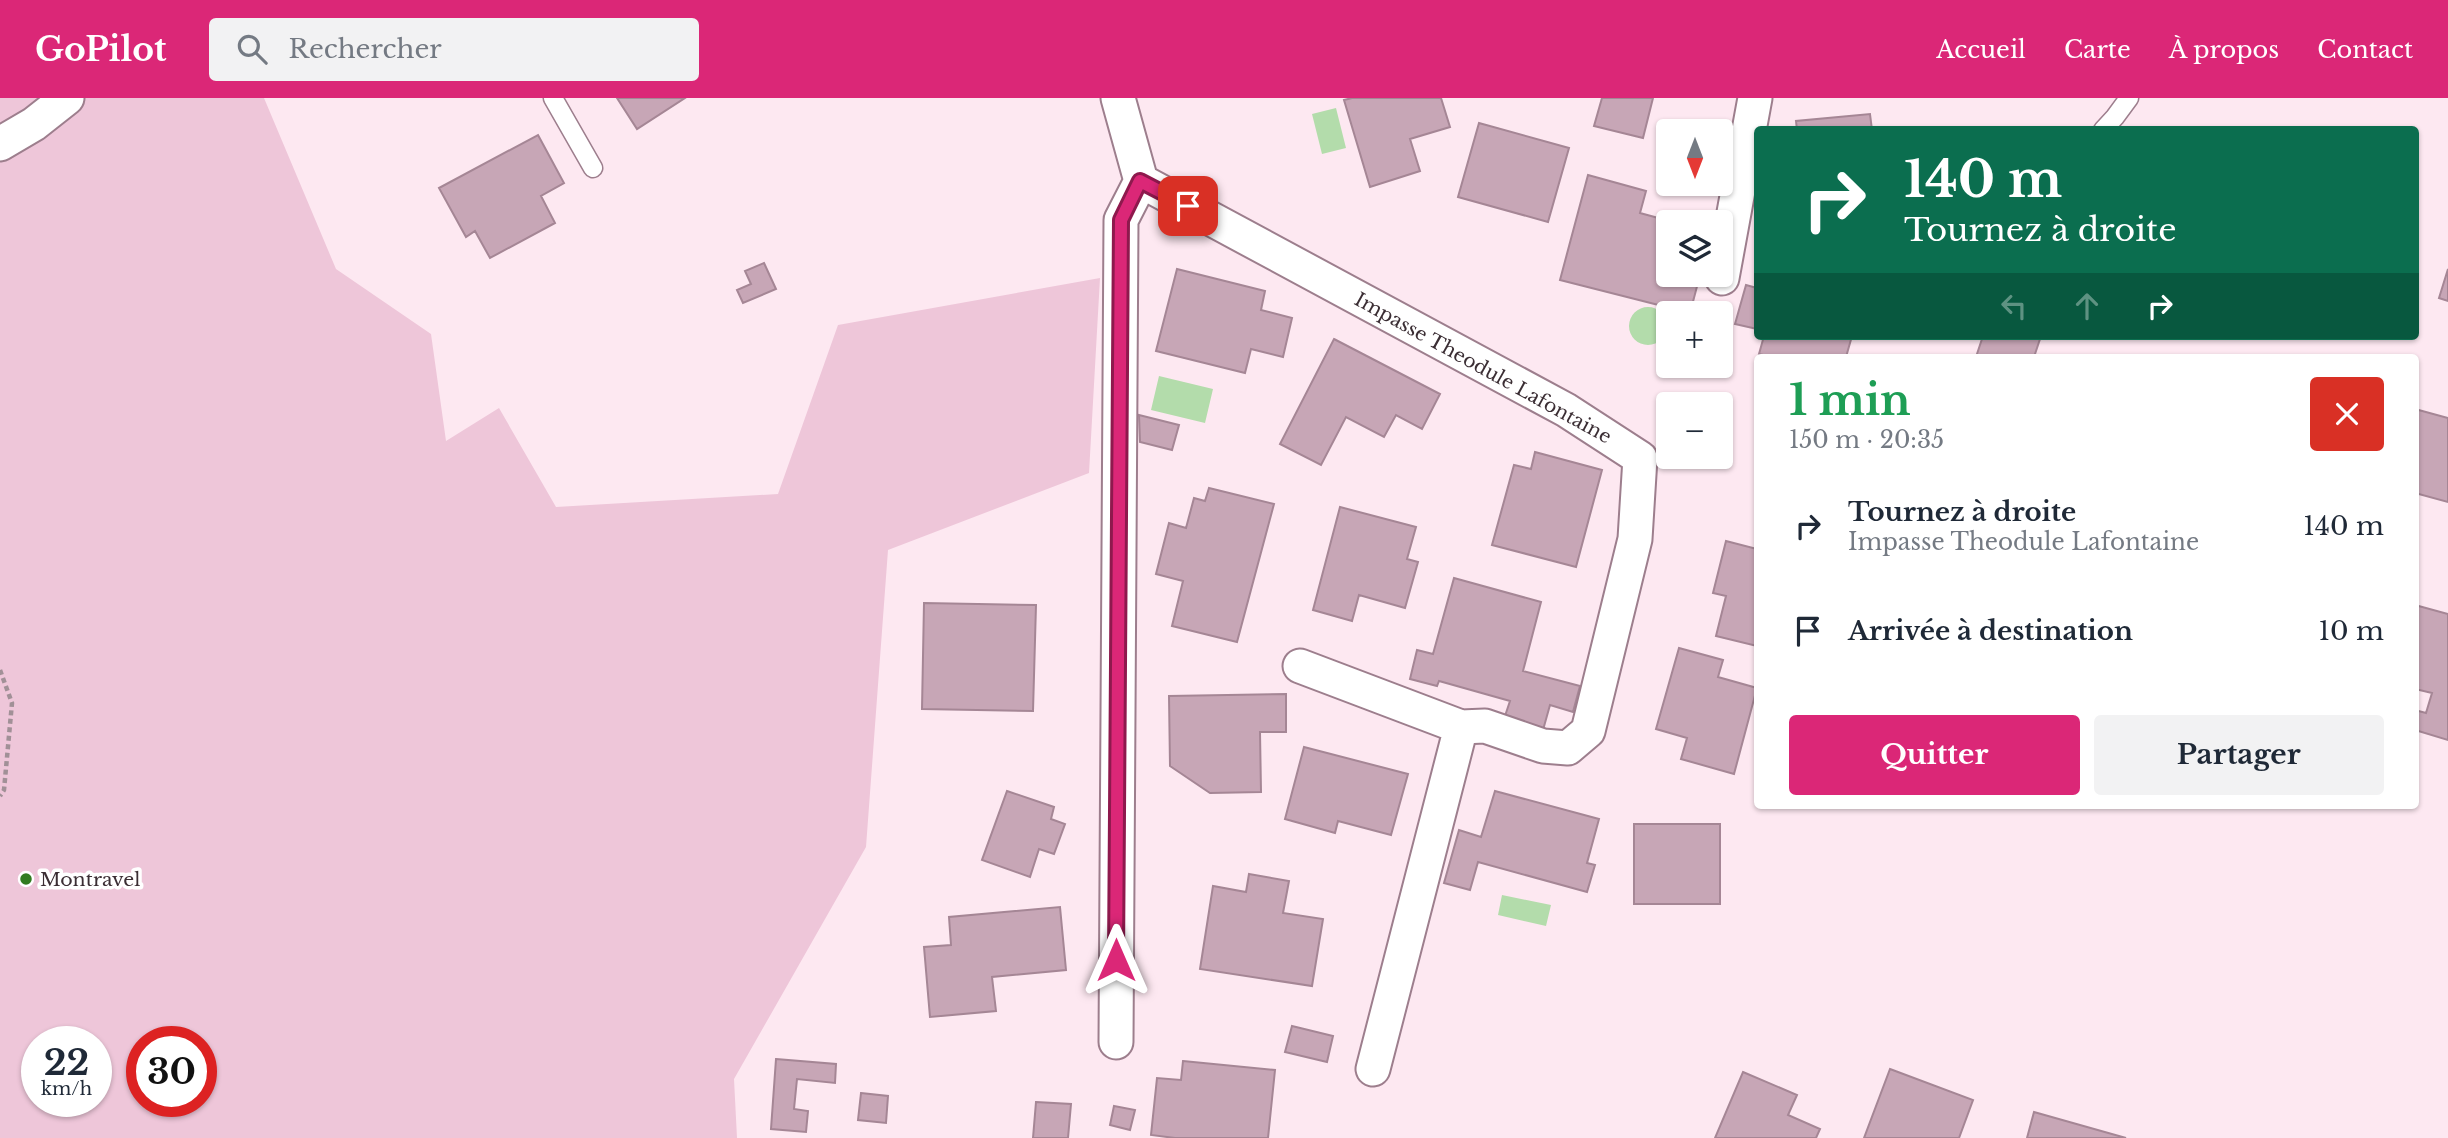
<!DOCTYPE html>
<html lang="fr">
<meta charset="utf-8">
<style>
body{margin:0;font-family:"Libre Baskerville",serif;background:#f2f2f3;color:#1f2937;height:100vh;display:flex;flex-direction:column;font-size:26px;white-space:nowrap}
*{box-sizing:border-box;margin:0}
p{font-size:23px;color:#747a83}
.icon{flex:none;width:38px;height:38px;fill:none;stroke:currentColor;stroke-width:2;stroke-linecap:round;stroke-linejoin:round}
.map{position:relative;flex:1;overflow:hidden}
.side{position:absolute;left:1754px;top:256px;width:665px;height:455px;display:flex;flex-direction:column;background:#fff;border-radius:7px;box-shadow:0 2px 5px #0004}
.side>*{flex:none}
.top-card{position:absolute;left:1754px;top:28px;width:665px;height:214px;border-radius:7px;box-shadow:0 2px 5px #0004;background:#0b6e4f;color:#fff;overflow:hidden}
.needle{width:46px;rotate:180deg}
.buttons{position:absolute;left:1656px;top:21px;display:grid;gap:14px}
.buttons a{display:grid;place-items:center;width:77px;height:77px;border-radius:7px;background:#fff;box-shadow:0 2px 5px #0004;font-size:35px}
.speed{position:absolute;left:21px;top:928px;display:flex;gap:14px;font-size:35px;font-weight:700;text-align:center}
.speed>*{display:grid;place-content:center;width:91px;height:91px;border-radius:50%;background:#fff;box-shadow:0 2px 5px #0004;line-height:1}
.speed small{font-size:18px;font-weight:400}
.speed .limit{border:10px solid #d22;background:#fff;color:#111}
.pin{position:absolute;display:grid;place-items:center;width:60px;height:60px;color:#fff;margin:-30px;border-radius:14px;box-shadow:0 4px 10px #0006}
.me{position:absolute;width:77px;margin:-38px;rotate:0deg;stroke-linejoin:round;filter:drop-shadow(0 0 5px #0008)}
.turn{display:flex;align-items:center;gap:24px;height:147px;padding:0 35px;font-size:32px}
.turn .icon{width:91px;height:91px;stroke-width:2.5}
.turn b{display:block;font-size:49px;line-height:60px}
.lanes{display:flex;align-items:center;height:66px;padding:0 35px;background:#0003;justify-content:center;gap:35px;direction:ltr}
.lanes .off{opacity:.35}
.round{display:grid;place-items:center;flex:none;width:74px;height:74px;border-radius:7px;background:#f2f2f3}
.overview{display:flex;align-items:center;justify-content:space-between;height:119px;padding:0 35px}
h1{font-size:42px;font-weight:800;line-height:52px;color:#1e9e55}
.button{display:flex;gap:14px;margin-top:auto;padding:14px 35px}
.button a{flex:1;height:80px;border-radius:7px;background:#db2777;color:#fff;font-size:28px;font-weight:800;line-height:80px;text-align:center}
.button a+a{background:#f2f2f3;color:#1f2937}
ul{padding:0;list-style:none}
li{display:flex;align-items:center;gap:21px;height:105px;padding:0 35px}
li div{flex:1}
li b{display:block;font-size:26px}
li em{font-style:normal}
header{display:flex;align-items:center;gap:42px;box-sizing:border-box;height:98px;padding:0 35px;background:#db2777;color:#fff}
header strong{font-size:33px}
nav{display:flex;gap:38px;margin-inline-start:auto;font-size:24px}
.search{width:490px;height:63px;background:#f2f2f3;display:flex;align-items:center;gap:18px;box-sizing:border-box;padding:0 24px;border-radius:7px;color:#747a83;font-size:26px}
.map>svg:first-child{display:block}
.green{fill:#eec6d9;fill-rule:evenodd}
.water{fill:#b3dcab}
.building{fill:#c7a6b6;stroke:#a58695;stroke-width:2}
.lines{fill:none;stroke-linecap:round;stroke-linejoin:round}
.lane-casing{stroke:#9d7e8d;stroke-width:21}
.street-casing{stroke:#9d7e8d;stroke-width:37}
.path{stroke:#a19097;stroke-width:4.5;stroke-dasharray:5 3.5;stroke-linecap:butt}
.lane{stroke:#fff;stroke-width:18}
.street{stroke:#fff;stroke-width:33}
.route-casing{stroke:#8e194d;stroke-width:18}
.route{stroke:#db2777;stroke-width:12}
.poi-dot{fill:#317b20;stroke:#fff;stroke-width:2.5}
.labels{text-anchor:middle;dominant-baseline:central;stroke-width:7;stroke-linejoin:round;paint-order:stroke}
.street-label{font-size:19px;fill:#3b2e34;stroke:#fff}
.poi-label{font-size:19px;fill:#3b2e34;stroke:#fff;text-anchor:start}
</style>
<header>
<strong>GoPilot</strong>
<div class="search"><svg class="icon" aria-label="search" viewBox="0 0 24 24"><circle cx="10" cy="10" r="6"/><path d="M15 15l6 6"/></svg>Rechercher</div>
<nav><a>Accueil</a><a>Carte</a><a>À propos</a><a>Contact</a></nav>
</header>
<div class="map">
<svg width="2448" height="1040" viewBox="0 0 2448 1040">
<rect width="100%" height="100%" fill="#fde8f1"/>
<path class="green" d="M0 0H264L336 171 431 236 446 343 499 310 556 409 778 396 838 227 1100 180 1089 375 888 452 866 749 734 981 737 1040H0ZM37 943H96V1003H37ZM142 943H201V1003H142Z"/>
<path class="water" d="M1336 10 1346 50 1322 56 1312 16Z
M1629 228a19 19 0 1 1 38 0a19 19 0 1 1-38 0Z
M1159 278 1213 291 1205 325 1151 312Z
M1502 797 1551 807 1546 828 1498 817Z"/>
<path class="building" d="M617 0H685L637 31Z
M1352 0H1441L1450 29 1410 41 1420 73 1370 89 1344 2Z
M1602 0H1653L1643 40 1594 28Z
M1870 16 1872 32H1797L1796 23Z
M1479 25 1569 50 1548 124 1458 99Z
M538 37 564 85 541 98 555 125 490 160 475 133 466 139 439 90Z
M1588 77 1646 93 1640 115 1673 124H1668V177H1700L1690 215 1560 182Z
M764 165 776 191 743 205 737 192 751 186 745 173Z
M1177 171 1265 193 1261 212 1292 220 1283 259 1251 251 1245 275 1156 253Z
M2448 171V203L2439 200Z
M1746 187 1757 190V231L1735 226Z
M1764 238H1852L1846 259H1771L1759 256Z
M1983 238H2041L2034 259H1976Z
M1334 241 1440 296 1422 331 1396 317 1384 339 1346 319 1321 367 1280 346Z
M2415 311 2448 320V404L2415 395Z
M1139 317 1179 327 1172 352 1140 344Z
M1535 354 1602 372 1576 469 1492 447 1514 367 1531 371Z
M1209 390 1274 406 1237 544 1172 528 1183 483 1156 476 1169 425 1186 430 1194 400 1205 403Z
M1340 409 1416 429 1407 461 1418 464 1405 510 1359 497 1352 523 1313 512Z
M1726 443 1757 451V548L1716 538 1726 498 1713 495Z
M1454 480 1541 504 1523 573 1580 588 1573 614 1550 607 1543 632 1504 621 1510 603 1439 583 1437 588 1410 581 1417 552 1433 556Z
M924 505 1036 507 1033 613 922 611Z
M2415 507 2448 516V642L2415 632V612L2426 615 2432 595 2415 591Z
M1679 550 1723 562 1718 579 1757 590 1734 676 1681 661 1687 640 1656 631Z
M1286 596V634H1260L1261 694 1210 695 1170 668 1169 598Z
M1304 649 1408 676 1391 737 1338 723 1335 735 1285 721Z
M1007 693 1054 709 1051 721 1065 726 1054 756 1039 751 1030 779 982 762Z
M1495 693 1599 721 1587 765 1595 767 1587 794 1478 764 1470 792 1444 785 1459 732 1481 739Z
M1634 726H1720V806H1634Z
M1249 776 1289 783 1283 815 1323 821 1312 888 1200 871 1213 788 1246 794Z
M1060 809 1066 872 992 879 996 913 930 919 924 849 951 847 949 819Z
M1292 928 1333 938 1327 964 1285 954Z
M776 961 836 966 835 985 797 981 794 1011 808 1013 806 1034 771 1031Z
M1183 963 1275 972 1268 1040H1175L1151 1037 1157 980 1181 982Z
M1890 971 1973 1002 1959 1040H1864Z
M1743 974 1797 997 1788 1017 1820 1031 1816 1040H1715Z
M861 995 888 998 886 1025 858 1022Z
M1036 1004 1071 1006 1068 1040H1033Z
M1114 1008 1135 1012 1130 1032 1110 1027Z
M2034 1014 2126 1040H2027Z"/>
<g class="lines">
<defs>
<path id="lane" d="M553 0 593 70
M2103 32 2115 19 2129 0"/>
<path id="street" d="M0 46 34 26 67 0
M1141 83 1566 312 1640 360 1635 441 1588 633 1568 650 1543 648 1485 628 1461 629 1300 568
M1722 180 1755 0
M1116 944 1121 122 1141 83 1118 0
M1373 971 1461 629"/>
</defs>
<use href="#lane" class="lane-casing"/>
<use href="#street" class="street-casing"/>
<path class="path" d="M0 572 12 605 4 692 0 698"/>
<use href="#lane" class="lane"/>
<use href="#street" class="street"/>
</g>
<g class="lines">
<defs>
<path id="route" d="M1116 862 1121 122 1140 83 1188 108"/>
</defs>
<use href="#route" class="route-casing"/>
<use href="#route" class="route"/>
</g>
<circle class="poi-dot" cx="26" cy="781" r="7"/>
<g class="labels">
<g class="street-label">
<text transform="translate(1483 270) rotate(29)">Impasse Theodule Lafontaine</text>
</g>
<g class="poi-label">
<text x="40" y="781">Montravel</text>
</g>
</g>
</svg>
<div class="buttons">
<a><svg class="needle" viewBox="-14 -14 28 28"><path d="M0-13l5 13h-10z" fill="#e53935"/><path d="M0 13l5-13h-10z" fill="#747a83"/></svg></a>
<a><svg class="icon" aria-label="layers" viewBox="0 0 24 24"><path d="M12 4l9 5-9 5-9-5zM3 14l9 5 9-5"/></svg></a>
<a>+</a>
<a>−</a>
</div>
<div class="speed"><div>22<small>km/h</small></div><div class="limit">30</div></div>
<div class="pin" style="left:1188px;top:108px;background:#d93025"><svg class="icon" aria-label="arrive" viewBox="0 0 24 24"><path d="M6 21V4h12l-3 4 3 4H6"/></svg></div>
<svg class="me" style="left:1116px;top:862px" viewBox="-20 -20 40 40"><path d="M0-17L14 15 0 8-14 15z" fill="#db2777" stroke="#fff" stroke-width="4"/></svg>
<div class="top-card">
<div class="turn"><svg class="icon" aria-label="right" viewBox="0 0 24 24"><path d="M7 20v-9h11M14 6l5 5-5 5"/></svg><div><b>140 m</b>Tournez à droite</div></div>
<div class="lanes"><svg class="icon off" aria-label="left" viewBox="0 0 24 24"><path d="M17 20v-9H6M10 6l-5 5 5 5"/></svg><svg class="icon off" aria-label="ahead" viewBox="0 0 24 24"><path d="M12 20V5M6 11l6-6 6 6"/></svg><svg class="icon" aria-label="right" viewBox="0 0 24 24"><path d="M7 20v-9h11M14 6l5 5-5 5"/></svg></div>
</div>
<section class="side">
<div class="overview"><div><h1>1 min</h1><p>150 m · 20:35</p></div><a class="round" style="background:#d93025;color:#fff"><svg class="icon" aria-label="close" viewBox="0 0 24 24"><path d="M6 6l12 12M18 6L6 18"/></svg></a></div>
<ul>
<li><svg class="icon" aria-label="right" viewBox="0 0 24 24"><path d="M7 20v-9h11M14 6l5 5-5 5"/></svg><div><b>Tournez à droite</b><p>Impasse Theodule Lafontaine</p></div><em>140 m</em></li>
<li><svg class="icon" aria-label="arrive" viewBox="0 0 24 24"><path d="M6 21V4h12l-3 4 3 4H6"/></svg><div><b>Arrivée à destination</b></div><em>10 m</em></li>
</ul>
<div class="button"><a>Quitter</a><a>Partager</a></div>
</section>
</div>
